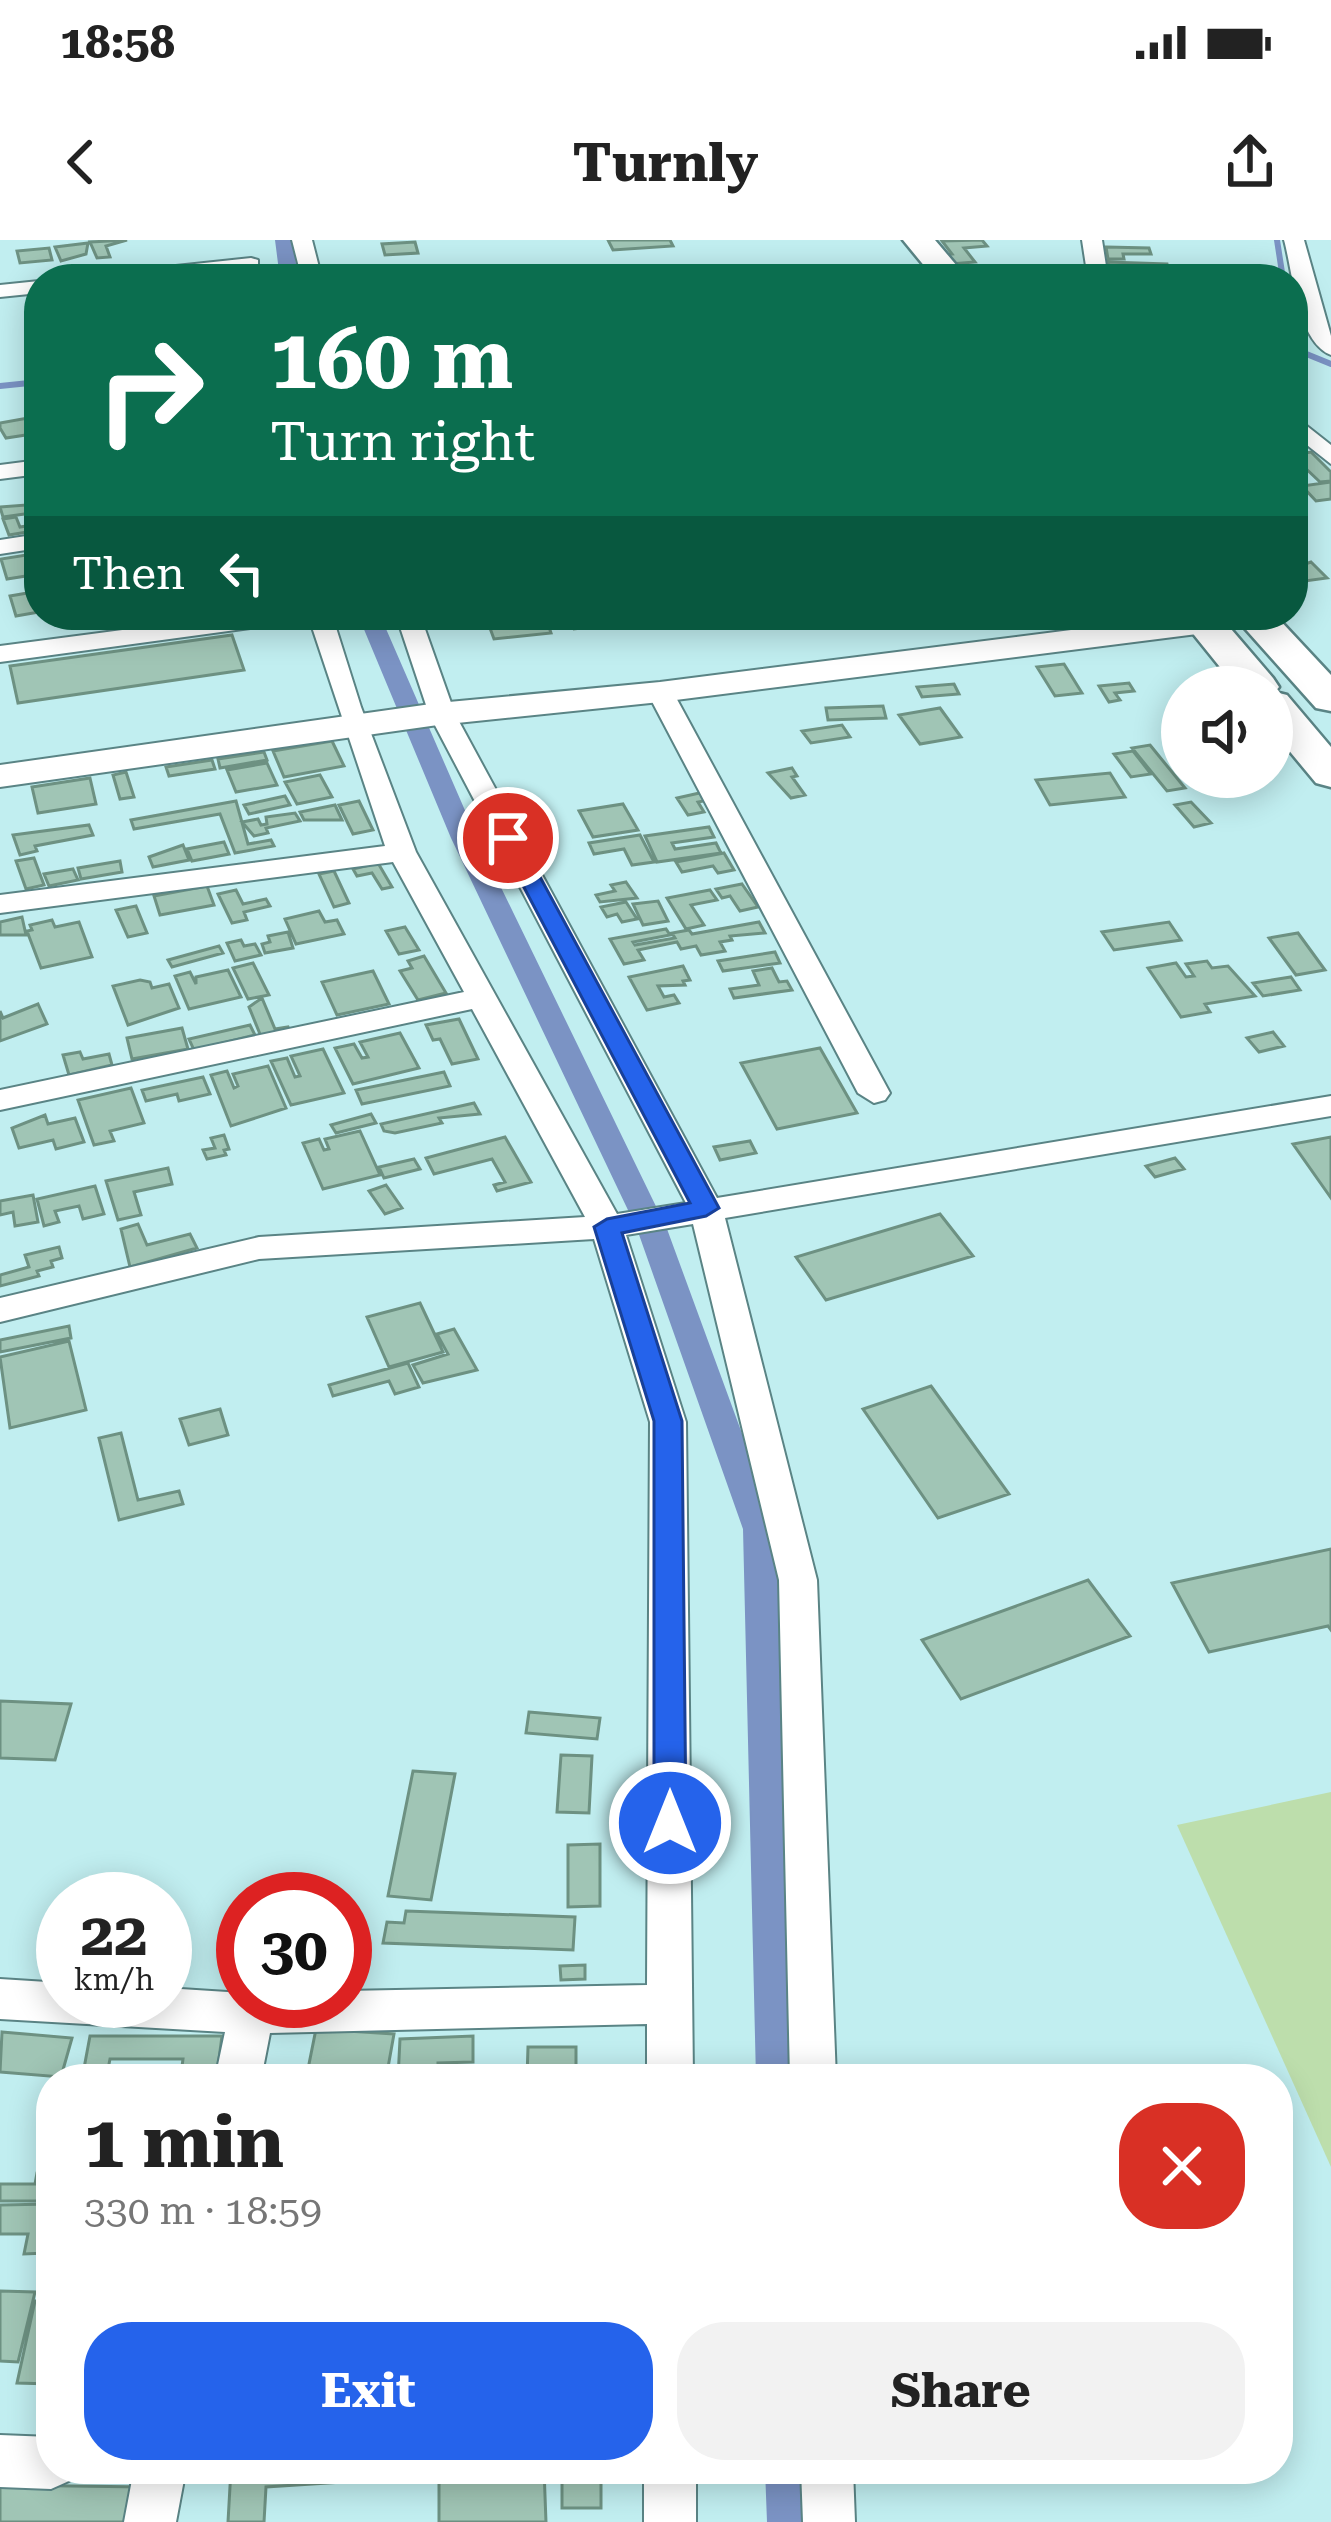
<!DOCTYPE html>
<meta charset="utf-8">
<style>
body{margin:0;font-family:"Roboto Serif",serif;background:#f2f2f2;color:#222;height:100vh;display:flex;flex-direction:column;font-size:45px;white-space:nowrap}
*{box-sizing:border-box;margin:0}
p{font-size:39px;color:#767676}
.icon{flex:none;width:66px;height:66px;fill:none;stroke:currentColor;stroke-width:2;stroke-linecap:round;stroke-linejoin:round}
.map{position:relative;flex:1;overflow:hidden}
.details{position:absolute;left:36px;top:1824px;width:1257px;height:420px;display:flex;flex-direction:column;background:#fff;border-radius:48px;box-shadow:0 6px 30px #0003}
.details>*{flex:none}
.hud{position:absolute;left:24px;top:24px;width:1284px;height:366px;border-radius:48px;box-shadow:0 6px 30px #0003;background:#0b6e4f;color:#fff;overflow:hidden}
.controls{position:absolute;left:1161px;top:426px;display:grid;gap:24px}
.controls a{display:grid;place-items:center;width:132px;height:132px;border-radius:50%;background:#fff;box-shadow:0 6px 30px #0003;font-size:60px}
.speed{position:absolute;left:36px;top:1632px;display:flex;gap:24px;font-size:60px;font-weight:700;text-align:center}
.speed>*{display:grid;place-content:center;width:156px;height:156px;border-radius:50%;background:#fff;box-shadow:0 6px 30px #0003;line-height:1}
.speed small{font-size:30px;font-weight:400}
.speed .limit{border:18px solid #d22;background:#fff;color:#111}
.pin{position:absolute;display:grid;place-items:center;width:102px;height:102px;color:#fff;margin:-51px;border:6px solid #fff;border-radius:50%;box-shadow:0 3px 12px #0007}
.me{position:absolute;width:132px;margin:-66px;rotate:0deg;stroke-linejoin:round;filter:drop-shadow(0 0 9px #0008)}
.turn{display:flex;align-items:center;gap:42px;height:252px;padding:0 48px;font-size:54px}
.turn .icon{width:156px;height:156px;stroke-width:2.5}
.turn b{display:block;font-size:84px;line-height:102px}
.then{display:flex;align-items:center;height:114px;padding:0 48px;background:#0003;gap:24px;font-size:45px}
.round{display:grid;place-items:center;flex:none;width:126px;height:126px;border-radius:48px;background:#f2f2f2}
.head{display:flex;align-items:center;justify-content:space-between;height:204px;padding:0 48px}
h1{font-size:72px;font-weight:700;line-height:90px}
.primary-button{display:flex;gap:24px;margin-top:auto;padding:24px 48px}
.primary-button a{flex:1;height:138px;border-radius:48px;background:#2563eb;color:#fff;font-size:48px;font-weight:700;line-height:138px;text-align:center}
.primary-button a+a{background:#f2f2f2;color:#222}
.status{display:flex;justify-content:space-between;align-items:center;height:84px;padding:0 60px;background:#fff;direction:ltr}
.status svg{height:33px;fill:currentColor}
header{display:flex;justify-content:space-between;align-items:center;height:156px;padding:0 48px;background:#fff;font-size:54px;font-weight:700}
.map>svg:first-child{display:block}
.green{fill:#bddeac}
.lines{fill:none;stroke-linecap:round;stroke-linejoin:round}
.stream{stroke:#7b93c4;stroke-width:6}
.canal{fill:#7b93c4;fill-rule:evenodd}
.building{fill:#a0c5b5;stroke:#6d9182;stroke-width:3}
.minor-casing{stroke:#5a8485;stroke-width:4}
.secondary-casing{stroke:#5a8485;stroke-width:4}
.trunk-casing{stroke:#5a8485;stroke-width:5}
.minor{fill:#fff;fill-rule:evenodd}
.secondary{fill:#fff;fill-rule:evenodd}
.trunk{fill:#fff;fill-rule:evenodd}
.route{fill:#2563eb;stroke:#184099;stroke-width:3}
</style>
<div class="status"><b>18:58</b><svg viewBox="0 0 49 12"><path d="M0 12V9h3v3zM5 12V6h3v6zM10 12V3h3v9zM15 12V0h3v12zM26 1h20v11H26zM47 4h2v5h-2z"/></svg></div>
<header><svg class="icon" aria-label="back" viewBox="0 0 24 24"><path d="M15 5l-7 7 7 7"/></svg>Turnly<svg class="icon" aria-label="share" viewBox="0 0 24 24"><path d="M12 15V3M7 8l5-5 5 5M5 13v7h14v-7"/></svg></header>
<div class="map">
<svg width="1331" height="2282" viewBox="0 0 1331 2282">
<rect width="100%" height="100%" fill="#c1eef0"/>
<path class="green" d="M1331 1552V1927L1177 1585Z"/>
<g class="lines">
<path class="stream" d="M1277 0 1283 39
M1293 100 1304 113 1331 124
M0 146 39 142"/>
<path class="canal" d="M275 0H293L298 39H280Z
M358 375H380L477 598 667 989 777 1289 798 1839H756L743 1289 637 989 451 598Z
M765 2229H813L815 2282H767Z"/>
</g>
<path class="building" d="M127 0 106 6 110 17 97 18 90 2Z
M608 0H670L673 6 613 10Z
M982 0 987 6 964 8 975 22 950 24 943 15 952 14 942 1Z
M415 2 418 13 385 15 382 4Z
M88 3 86 14 61 21 55 7Z
M1106 7 1149 8 1151 14H1123L1124 19H1108Z
M49 8 52 20 20 23 17 11Z
M1108 22 1167 24 1168 29 1122 28 1123 36 1109 35Z
M39 176V193L6 198 0 188V183Z
M1311 212 1331 232V241L1320 242 1301 224 1293 225V215Z
M1331 242V259L1316 261 1302 246Z
M39 264V272L3 277 0 267Z
M16 277 20 287 39 284V290L9 295 3 279Z
M39 313V334L7 339 1 319Z
M1311 322 1327 338 1305 341 1293 328Z
M39 351V372L16 376 10 356Z
M88 375H117L118 379 68 387 66 378Z
M545 375 551 393 494 399 487 380Z
M568 375H605L609 385 574 389Z
M232 395 244 430 18 463 10 426Z
M1064 424 1082 453 1055 456 1037 427Z
M1129 443 1134 451 1115 453 1120 460 1109 462 1099 446Z
M954 444 959 454 922 457 917 447Z
M883 466 886 478 828 480 826 468Z
M940 468 961 497 920 504 899 475Z
M842 485 850 497 811 503 802 491Z
M332 501 344 526 284 537 273 511Z
M1150 505 1185 548 1167 551 1132 508Z
M1133 511 1151 534 1131 537 1114 514Z
M264 512 267 520 220 528 218 519Z
M212 520 215 529 169 536 166 527Z
M267 523 277 545 236 552 227 530Z
M792 528 797 536 792 537 805 555 791 558 768 533Z
M126 532 134 557 120 559 113 535Z
M1110 533 1125 557 1050 565 1036 540Z
M320 535 332 557 297 564 285 542Z
M90 538 96 564 38 573 32 547Z
M704 552 709 560 698 562 704 572 688 575 677 558Z
M285 556 290 565 249 574 244 565Z
M236 561 248 604 271 600 274 606 235 613 220 574 134 589 131 580Z
M359 561 373 590 353 594 339 565Z
M1191 562 1211 583 1194 587 1175 565Z
M623 564 638 590 593 597 579 571Z
M335 565 342 580H304L300 572Z
M295 573 300 581 266 588 268 593 254 596 242 582 258 579 261 585 267 584 266 577Z
M89 585 93 595 35 606 37 611 20 615 13 595Z
M709 587 714 597 672 603 675 609 716 603 721 613 657 622 645 596Z
M640 595 654 622 632 625 624 609 594 614 589 603Z
M224 602 229 614 192 621 187 609Z
M183 605 189 620 153 627 149 617Z
M724 613 734 630 718 633 713 626 682 632 676 622Z
M34 618 44 645 26 649 16 621Z
M120 621 122 632 81 639 78 628Z
M378 623 392 647 382 649 372 633 357 636 353 629Z
M73 629 78 640 49 646 44 634Z
M334 631 349 663 334 667 319 634Z
M626 642 637 658 600 662 596 655 615 651 611 645Z
M742 644 758 667 740 671 730 656 722 658 716 649Z
M207 646 214 665 160 675 154 656Z
M236 650 243 664 266 659 270 666 244 672 247 680 232 683 218 654Z
M710 650 717 660 691 665 704 685 686 689 667 658Z
M658 661 668 681 643 685 633 664Z
M626 662 637 679 622 682 617 674 607 677 601 667Z
M136 666 147 693 128 697 116 670Z
M319 671 325 682 337 680 344 694 296 704 285 679Z
M22 677 26 695H0V682Z
M52 680 55 687 79 682 92 717 41 728 27 691 32 690 30 685Z
M759 682 765 693 730 696 732 700 720 702 725 711 701 715 696 706 681 709 677 702 638 710 644 720 624 724 610 699 666 689 670 695 633 702 635 705 675 698 672 693 689 690 692 694Z
M1169 682 1181 700 1114 710 1102 692Z
M405 687 419 710 399 714 386 691Z
M288 692 293 708 265 713 262 704 270 702 268 696Z
M1298 693 1325 730 1296 735 1269 698Z
M241 700 244 706 255 704 261 715 235 721 227 703Z
M219 706 223 713 172 727 168 720Z
M775 712 780 723 723 731 718 721Z
M424 716 446 753 418 760 400 731 412 728 408 721Z
M1207 721 1212 728 1228 726 1255 756 1205 764 1210 772 1181 777 1148 728 1176 723 1186 737 1194 736 1186 724Z
M253 723 269 755 248 759 233 728Z
M683 726 690 740 683 741 685 745 658 746 664 757 674 755 679 763 647 770 629 737Z
M772 728 779 742 787 741 792 750 734 758 730 749 759 745 753 731Z
M228 730 241 757 189 769 175 736 190 732 196 744V737Z
M373 731 389 764 337 775 322 742Z
M1291 737 1300 750 1263 756 1253 743Z
M140 740 150 742 152 748 169 744 179 768 128 785 113 746Z
M262 758 275 789 288 787 291 793 262 799 249 767Z
M38 764 47 784 0 801V771L3 778Z
M459 779 478 819 452 824 440 799 433 800 426 785Z
M250 785 255 795 194 810 189 799Z
M182 788 188 809 132 819 127 798Z
M1273 792 1284 806 1259 812 1247 798Z
M400 793 419 828 353 844 335 808 354 804 362 818 368 817 360 802Z
M820 808 857 873 777 889 741 823Z
M323 809 344 853 291 865 271 821 287 818 295 837 300 836 291 816Z
M80 812 83 819 109 814 112 825 69 835 63 815Z
M268 826 286 868 231 886 211 835 227 831 234 848 238 846 233 834Z
M444 832 450 846 362 864 356 850Z
M203 837 210 854 179 861 177 854 146 861 142 850Z
M131 848 144 883 110 891 114 901 94 905 78 860Z
M474 863 480 874 439 878 442 883 395 893 384 891 381 884Z
M371 874 376 883 336 893 331 885Z
M45 875 48 884 75 878 84 902 56 909 53 900 19 908 12 888Z
M360 891 380 935 323 949 303 903 319 899 324 910 329 909 325 899Z
M224 895 229 909 224 910 226 915 207 919 203 910 215 908 211 898Z
M505 897 531 942 497 951 494 945 505 942 492 919 434 934 426 918Z
M1331 897V958L1293 904Z
M750 901 756 913 720 920 714 907Z
M1175 918 1184 929 1155 937 1146 926Z
M414 919 420 929 384 938 379 927Z
M168 928 172 944 134 952 141 975 118 980 106 941Z
M386 945 402 968 385 974 369 951Z
M95 946 104 974 83 979 79 966 55 971 59 982 44 986 37 959Z
M33 955 38 982 15 986 13 972 0 975V961Z
M940 974 973 1016 826 1060 796 1017Z
M138 984 147 1005 190 994 197 1008 130 1027 121 989Z
M59 1007 62 1018 51 1021 53 1027 37 1031 39 1036 0 1046V1035L29 1027 25 1015Z
M420 1063 443 1112 389 1127 367 1077Z
M69 1086 71 1098 0 1112V1100Z
M454 1089 477 1130 423 1143 413 1125 448 1114 437 1094Z
M69 1101 86 1170 10 1188 0 1117Z
M408 1123 419 1147 395 1154 389 1141 333 1156 329 1145Z
M931 1146 1009 1254 938 1278 863 1169Z
M220 1169 228 1195 189 1205 180 1179Z
M121 1193 138 1260 179 1251 183 1264 119 1280 99 1198Z
M1331 1309V1390L1328 1386 1209 1412 1172 1343Z
M1088 1340 1130 1396 961 1459 922 1400Z
M0 1461 71 1464 55 1520 0 1518Z
M529 1472 600 1478 597 1499 526 1493Z
M561 1515 592 1516 589 1573 557 1572Z
M413 1531 455 1534 431 1660 388 1656Z
M600 1604V1666L568 1667V1605Z
M406 1671 575 1677 573 1710 383 1703 387 1682 404 1683Z
M585 1725V1739L561 1740 560 1726Z
M316 1789 394 1794 387 1833 338 1830 337 1839H306Z
M2 1792 72 1798 61 1837 0 1832Z
M90 1796H222L217 1834H181L183 1819H110L106 1839H82Z
M473 1796V1822L438 1823V1839H398L400 1799Z
M528 1807H576V1839H527Z
M37 1933H51V1961H0V1944H35Z
M51 1964 46 2013 24 2014 28 1994H0V1965Z
M0 2051 35 2052 18 2122 0 2121Z
M35 2061H51V2144L17 2143Z
M231 2229H419V2237L266 2247 264 2282H228Z
M439 2229H544L546 2282H439Z
M562 2229H601V2268H562Z
M0 2245 144 2247 139 2282H0Z"/>
<g class="lines">
<defs>
<path id="minor" d="M292 0H312L322 39H302Z
M1082 0H1102L1108 39H1088Z
M1284 0H1304L1331 96V115C1297 102 1293 32 1284 0Z
M251 18 258 20V28L166 39H100L110 33Z
M39 41V53L0 57V45Z
M1293 175 1331 205V224L1293 194Z
M39 220V234L0 239V225Z
M39 294V308L0 314V300Z
M237 375H306L294 382 0 422V406Z
M308 375H332L361 467 416 612 617 974 686 963 429 474 396 375H420L455 474 717 958 1331 856V876L725 978 817 1340 836 1839H790L779 1340 693 984 626 995 686 1182 693 1839H647V1784L270 1793 261 1839H215L225 1792 0 1779V1739L63 1743V1761H165V1748L243 1753V1761H345V1751L647 1745 650 1182 594 999 259 1019 0 1082V1058L259 997 585 977 472 769 0 870V850L464 752 393 622 0 673V655L385 606Z
M660 444 673 452 890 853 885 860 874 863 858 853 647 452Z
M0 2195 51 2197V2229H74L69 2241 51 2249 0 2247Z
M134 2229H186L176 2282H124Z
M644 2229H696V2282H644Z
M801 2229H853L855 2282H803Z"/>
<path id="secondary" d="M1189 375H1213L1222 383 1205 393 660 462 438 485 0 547V525L438 463 660 442Z"/>
<path id="trunk" d="M903 0H935L968 39H935Z
M1178 375H1219L1273 438 1279 447 1275 452 1287 455 1331 507V547L1316 543 1272 490V447H1236Z
M1233 375H1275L1331 435V471L1316 468Z"/>
</defs>
<use href="#minor" class="minor-casing"/>
<use href="#secondary" class="secondary-casing"/>
<use href="#trunk" class="trunk-casing"/>
<use href="#minor" class="minor"/>
<use href="#secondary" class="secondary"/>
<use href="#trunk" class="trunk"/>
</g>
<path class="route" d="M508 591 519 598 719 968 706 976 622 993 682 1181 686 1583 682 1592 670 1596 659 1592 654 1583V1181L594 987 607 979 690 963 498 598Z"/>
</svg>
<div class="controls">
<a><svg class="icon" aria-label="sound" viewBox="0 0 24 24"><path d="M4 9h4l5-4v14l-5-4H4zM17 9q2 3 0 6"/></svg></a>
</div>
<div class="speed"><div>22<small>km/h</small></div><div class="limit">30</div></div>
<div class="pin" style="left:508px;top:598px;background:#d93025"><svg class="icon" aria-label="arrive" viewBox="0 0 24 24"><path d="M6 21V4h12l-3 4 3 4H6"/></svg></div>
<svg class="me" style="left:670px;top:1583px" viewBox="-20 -20 40 40"><circle r="17" fill="#2563eb" stroke="#fff" stroke-width="3"/><path d="M0-11L8 9 0 5-8 9z" fill="#fff"/></svg>
<div class="hud">
<div class="turn"><svg class="icon" aria-label="right" viewBox="0 0 24 24"><path d="M7 20v-9h11M14 6l5 5-5 5"/></svg><div><b>160 m</b>Turn right</div></div>
<div class="then">Then<svg class="icon" aria-label="left" viewBox="0 0 24 24"><path d="M17 20v-9H6M10 6l-5 5 5 5"/></svg></div>
</div>
<section class="details">
<div class="head"><div><h1>1 min</h1><p>330 m · 18:59</p></div><a class="round" style="background:#d93025;color:#fff"><svg class="icon" aria-label="close" viewBox="0 0 24 24"><path d="M6 6l12 12M18 6L6 18"/></svg></a></div>
<div class="primary-button"><a>Exit</a><a>Share</a></div>
</section>
</div>
